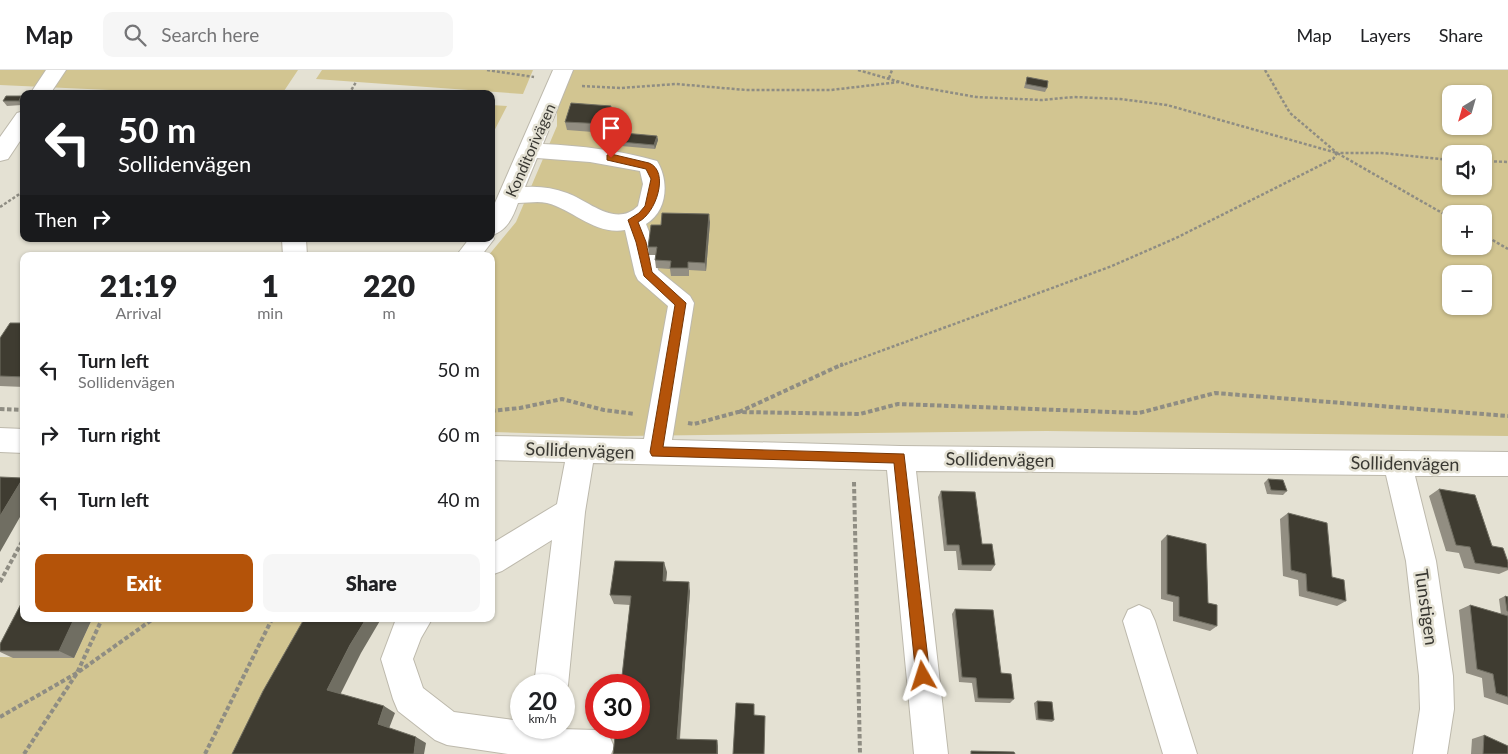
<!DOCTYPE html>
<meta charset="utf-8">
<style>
body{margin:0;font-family:Lato,sans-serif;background:#f6f6f6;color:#202124;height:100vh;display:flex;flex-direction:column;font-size:19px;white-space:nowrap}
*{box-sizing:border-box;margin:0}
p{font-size:16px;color:#757577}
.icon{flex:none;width:28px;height:28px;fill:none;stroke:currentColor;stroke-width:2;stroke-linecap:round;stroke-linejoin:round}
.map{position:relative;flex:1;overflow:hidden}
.panel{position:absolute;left:20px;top:182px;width:475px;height:370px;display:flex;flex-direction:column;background:#fff;border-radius:10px;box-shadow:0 1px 4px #0004}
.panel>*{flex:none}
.hud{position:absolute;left:20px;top:20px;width:475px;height:152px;border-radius:10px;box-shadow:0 1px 4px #0004;background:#202124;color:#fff;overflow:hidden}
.needle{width:32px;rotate:217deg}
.tools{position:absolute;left:1442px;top:15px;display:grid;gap:10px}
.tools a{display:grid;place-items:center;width:50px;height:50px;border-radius:10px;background:#fff;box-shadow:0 1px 4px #0004;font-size:25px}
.speed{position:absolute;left:510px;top:604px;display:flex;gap:10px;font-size:25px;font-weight:700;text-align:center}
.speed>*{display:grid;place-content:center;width:65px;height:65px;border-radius:50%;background:#fff;box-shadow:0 1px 4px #0004;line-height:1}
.speed small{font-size:12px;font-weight:400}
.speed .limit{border:8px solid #d22;background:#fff;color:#111}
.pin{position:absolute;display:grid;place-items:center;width:42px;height:42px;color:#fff;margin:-51px -21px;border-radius:50% 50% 50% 0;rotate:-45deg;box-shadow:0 0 5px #0007}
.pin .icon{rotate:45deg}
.me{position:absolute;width:55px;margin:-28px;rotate:354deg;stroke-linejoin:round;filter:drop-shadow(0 0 4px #0008)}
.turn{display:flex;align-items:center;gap:18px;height:105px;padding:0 15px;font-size:22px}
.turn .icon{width:65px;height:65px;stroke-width:2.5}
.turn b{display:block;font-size:35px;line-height:42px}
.then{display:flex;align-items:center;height:48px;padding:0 15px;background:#0003;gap:10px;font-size:19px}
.eta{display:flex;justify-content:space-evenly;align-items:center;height:85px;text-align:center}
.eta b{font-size:30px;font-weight:800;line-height:35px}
.action{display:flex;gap:10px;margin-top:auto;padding:10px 15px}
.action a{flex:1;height:58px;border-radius:10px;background:#b45309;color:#fff;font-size:20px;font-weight:800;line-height:58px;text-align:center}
.action a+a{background:#f6f6f6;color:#202124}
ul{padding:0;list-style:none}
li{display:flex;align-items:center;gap:15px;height:65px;padding:0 15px}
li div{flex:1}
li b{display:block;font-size:19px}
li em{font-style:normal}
header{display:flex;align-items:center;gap:30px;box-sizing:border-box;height:70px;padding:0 25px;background:#fff;border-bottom:1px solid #e0e0e0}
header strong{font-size:24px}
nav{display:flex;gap:28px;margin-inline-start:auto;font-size:18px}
.search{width:350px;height:45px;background:#f6f6f6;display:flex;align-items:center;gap:12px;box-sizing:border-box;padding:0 18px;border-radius:10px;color:#757577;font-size:19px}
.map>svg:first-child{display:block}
.green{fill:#d2c591;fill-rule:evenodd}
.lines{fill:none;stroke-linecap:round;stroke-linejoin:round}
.minor-casing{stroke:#bdb9ac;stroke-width:2}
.path-far1{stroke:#8f8d83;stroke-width:2.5;stroke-dasharray:3 2;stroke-linecap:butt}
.path{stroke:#8f8d83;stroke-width:4;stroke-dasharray:4.5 2.5;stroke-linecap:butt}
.minor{fill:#fff;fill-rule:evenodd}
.wall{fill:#928e82}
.shaded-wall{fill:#706e62}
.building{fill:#3f3c31;stroke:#706e62}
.route{fill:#b45309;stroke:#753606}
.labels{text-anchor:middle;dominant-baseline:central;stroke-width:5;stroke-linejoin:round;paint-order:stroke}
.far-street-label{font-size:15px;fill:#393832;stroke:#e4e1d3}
.street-label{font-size:18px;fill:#393832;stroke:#e4e1d3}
</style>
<header>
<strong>Map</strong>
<div class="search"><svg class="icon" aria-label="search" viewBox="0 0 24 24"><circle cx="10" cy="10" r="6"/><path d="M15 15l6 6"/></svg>Search here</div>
<nav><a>Map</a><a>Layers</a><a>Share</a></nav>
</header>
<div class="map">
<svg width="1508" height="684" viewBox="0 0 1508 684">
<rect width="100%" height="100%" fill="#e4e1d3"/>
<path class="green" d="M0 0H298L282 24H197L0 15Z
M322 0H533L523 24 316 9Z
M563 0H1508V366L1047 361 624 366 491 362V186H488L516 152 557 56V18ZM1451 24H1484V56H1451ZM1451 84H1484V116H1451ZM1451 144H1484V176H1451ZM1451 204H1484V236H1451Z
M491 35 507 36 491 67Z
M92 549H320L250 684H0V587L74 588Z"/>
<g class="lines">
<defs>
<path id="minor" d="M46 0H66L50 24H30Z
M553 0H573L543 74C582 76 619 80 657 91 669 110 668 141 646 154L653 172 658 200 690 226 694 233 672 370 900 376 1508 382V406H1415L1436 491 1453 606 1454 639 1447 684H1413L1420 639 1419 606 1406 491 1386 405 916 401 948 684H914L887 400 593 393 585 442 568 615 564 625V615H534L552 470 502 501 491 505V474L557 434 565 392 491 390V366L644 369 668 236 638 210 635 204 625 160C594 165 574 140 547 133 537 131 528 133 518 133 513 147 507 161 492 165L494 169 481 186H456L469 169H491V142ZM537 88 590 92 640 101 643 114 638 136C616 158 589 131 567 123 553 118 540 116 525 117Z
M24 41V65L8 89 0 91V67L17 43Z
M282 169H306L307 186H283Z
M0 358 24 359V383L0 382Z
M1139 535 1150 540 1155 551 1197 684H1163L1123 551 1128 540Z
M396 549H432L421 568 413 589 423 618 454 642 521 651V658L597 660 609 665 614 677 611 684H508L447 675 435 670 398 641 393 629 381 589Z"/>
</defs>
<use href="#minor" class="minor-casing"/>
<path class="path-far1" d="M487 0 534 7
M858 0 914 16 976 27 1042 30 1074 27 1120 29 1167 35 1337 83 1451 148
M1265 0 1290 43 1337 83H1382L1451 90
M889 8 892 0
M582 16 621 18 676 14 746 20H831L899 12
M349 24 356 12
M1484 91 1508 92
M0 137 24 121
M1484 165 1508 179
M840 296 1112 196 1176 168 1333 89 1337 83"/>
<path class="path" d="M0 339 24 340
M491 341 520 338 562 329 604 340 635 344
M739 342 843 294
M688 353 694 354 738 342 860 344 898 334 1139 343 1215 323 1508 346
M854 412 860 684
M0 512 24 468
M0 647 77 603 153 549
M24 684 77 603 102 549
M205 684 272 549"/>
<use href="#minor" class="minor"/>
</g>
<path class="wall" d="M1027 7 1047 18 1045 22 1024 18Z
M21 26 24 29V33L22 35 7 36 3 31Z
M611 36 612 45 606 63 567 60 565 52Z
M657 66 658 70 655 79 621 76V72Z
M710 152 706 201 689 200V206H671L670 199 656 198 655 190 656 185H649L648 177 661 155Z
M24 250V317L0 316V268L22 253Z
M1268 409 1287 421 1283 425 1267 424 1264 413Z
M1439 419 1508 492V500L1499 504 1464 498 1459 483 1446 481 1429 426Z
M941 421 982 474 995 495 991 501 958 500 956 481H944L938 427Z
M1288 443 1332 507 1346 531 1337 536 1299 526 1298 510 1283 506 1280 449Z
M1167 465 1208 533 1217 556 1210 561 1173 551V532L1161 529V471Z
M667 502 666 511 690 521 680 669 718 676V684H613L630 535 614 534 610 525Z
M1505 526 1508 527V546L1501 544 1499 529Z
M1470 535 1508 546V635L1484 627 1482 608 1466 603 1459 540Z
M955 539 1001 603 1014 629 1010 633 975 632 972 613 959 612 952 544Z
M24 549H92L74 588H13L0 582V574Z
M1037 631 1054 650 1052 652 1036 650 1034 633Z
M1484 665 1508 684H1471L1472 669Z"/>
<path class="shaded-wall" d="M21 26 24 29V33L22 35 19 31Z
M611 36 612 45 606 63 605 54Z
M657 66 658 70 655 79 654 75Z
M709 144 710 152 706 201 705 193Z
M23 408H24V440L0 482V446Z
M664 492 667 502 665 521 663 511Z
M689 512 690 521 679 675 677 669Z
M74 549H92L74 588 59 581Z
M366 549H381L361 583 339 627 327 620 350 575Z
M384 636 395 643 388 661 378 654Z
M416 667 426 673 424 684H414Z
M717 670 718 676V684H717Z"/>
<path class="building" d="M1027 7 1048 11 1047 18 1026 14Z
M372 22 392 23 391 24H371Z
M6 26H21L19 31H3Z
M571 33 611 36 605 54 565 52Z
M624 63 657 66 654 75 621 72Z
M662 143 709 144 705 193 688 192V198H670L671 191 655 190 657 177H648L651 155H661Z
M24 250V307L0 306V268L10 253H22Z
M0 407 23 408 0 446Z
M1268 409 1283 410 1287 421 1271 420Z
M1439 419 1475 425 1492 476 1503 478 1508 492V498L1475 493 1470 477 1456 475Z
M941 421 975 422 982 474H992L995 495H962L959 475H947Z
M1288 443 1327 453 1332 507 1344 510 1346 531 1307 521 1306 504 1291 500Z
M1167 465 1206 474 1208 533 1217 535V556L1179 546V527L1167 524Z
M615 491 664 492 663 511 689 512 677 669 717 670V684H613L616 658H639V615H621L631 526 610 525Z
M1505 526 1508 527V541H1507Z
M24 528V549H74L59 581H0V574Z
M1470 535 1508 546V627L1496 623 1493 604 1477 599Z
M955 539 993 540 1001 603 1011 604 1014 629 978 628 976 608 962 607Z
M304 549H366L350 575 327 620 384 636 378 654 416 667 414 684H232L263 621Z
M1037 631 1052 632 1054 650 1038 649Z
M736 633 754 634V645L765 646 764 684H733Z
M1484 665 1508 676V684H1483Z
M971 681 1014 682 1015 684H971Z"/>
<path class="route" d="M611 84 649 93C670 101 656 144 638 152L646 172 652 202 686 233 663 377 904 384 930 606 928 611 923 613 918 611 916 606 894 393 652 386 650 382 675 235 644 206 636 172 628 150 639 143 645 136 651 109 646 99 607 90V85Z"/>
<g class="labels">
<g class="far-street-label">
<text transform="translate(530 80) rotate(-66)">Konditorivägen</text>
</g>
<g class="street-label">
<text transform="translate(580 380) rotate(2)">Sollidenvägen</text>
<text transform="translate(1000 389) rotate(1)">Sollidenvägen</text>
<text transform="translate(1405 393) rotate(1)">Sollidenvägen</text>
<text transform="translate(1427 537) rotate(82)">Tunstigen</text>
</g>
</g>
</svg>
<div class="tools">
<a><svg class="needle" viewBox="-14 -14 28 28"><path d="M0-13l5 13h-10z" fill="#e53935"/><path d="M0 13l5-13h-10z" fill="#757577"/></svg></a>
<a><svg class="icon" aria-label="sound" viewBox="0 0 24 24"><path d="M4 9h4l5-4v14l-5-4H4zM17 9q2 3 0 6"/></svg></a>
<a>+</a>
<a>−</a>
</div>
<div class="speed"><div>20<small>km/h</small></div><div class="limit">30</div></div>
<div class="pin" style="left:611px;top:88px;background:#d93025"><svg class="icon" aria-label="arrive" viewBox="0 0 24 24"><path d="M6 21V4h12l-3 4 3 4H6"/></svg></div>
<svg class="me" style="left:923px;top:606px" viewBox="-20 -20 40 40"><path d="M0-17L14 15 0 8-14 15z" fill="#b45309" stroke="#fff" stroke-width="4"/></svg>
<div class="hud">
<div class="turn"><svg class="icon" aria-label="left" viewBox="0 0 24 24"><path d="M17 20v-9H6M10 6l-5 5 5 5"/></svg><div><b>50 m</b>Sollidenvägen</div></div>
<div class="then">Then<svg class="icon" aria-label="right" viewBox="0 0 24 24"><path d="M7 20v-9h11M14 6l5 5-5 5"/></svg></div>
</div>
<section class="panel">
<div class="eta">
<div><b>21:19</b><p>Arrival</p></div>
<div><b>1</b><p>min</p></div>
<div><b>220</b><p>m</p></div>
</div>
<ul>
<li><svg class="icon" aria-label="left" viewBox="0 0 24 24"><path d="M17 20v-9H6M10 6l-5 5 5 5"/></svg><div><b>Turn left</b><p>Sollidenvägen</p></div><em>50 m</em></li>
<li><svg class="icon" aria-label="right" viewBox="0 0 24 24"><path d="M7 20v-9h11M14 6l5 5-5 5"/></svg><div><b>Turn right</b></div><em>60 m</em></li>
<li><svg class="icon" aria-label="left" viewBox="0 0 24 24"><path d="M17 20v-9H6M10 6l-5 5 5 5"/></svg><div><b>Turn left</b></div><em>40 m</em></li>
</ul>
<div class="action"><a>Exit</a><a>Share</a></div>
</section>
</div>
